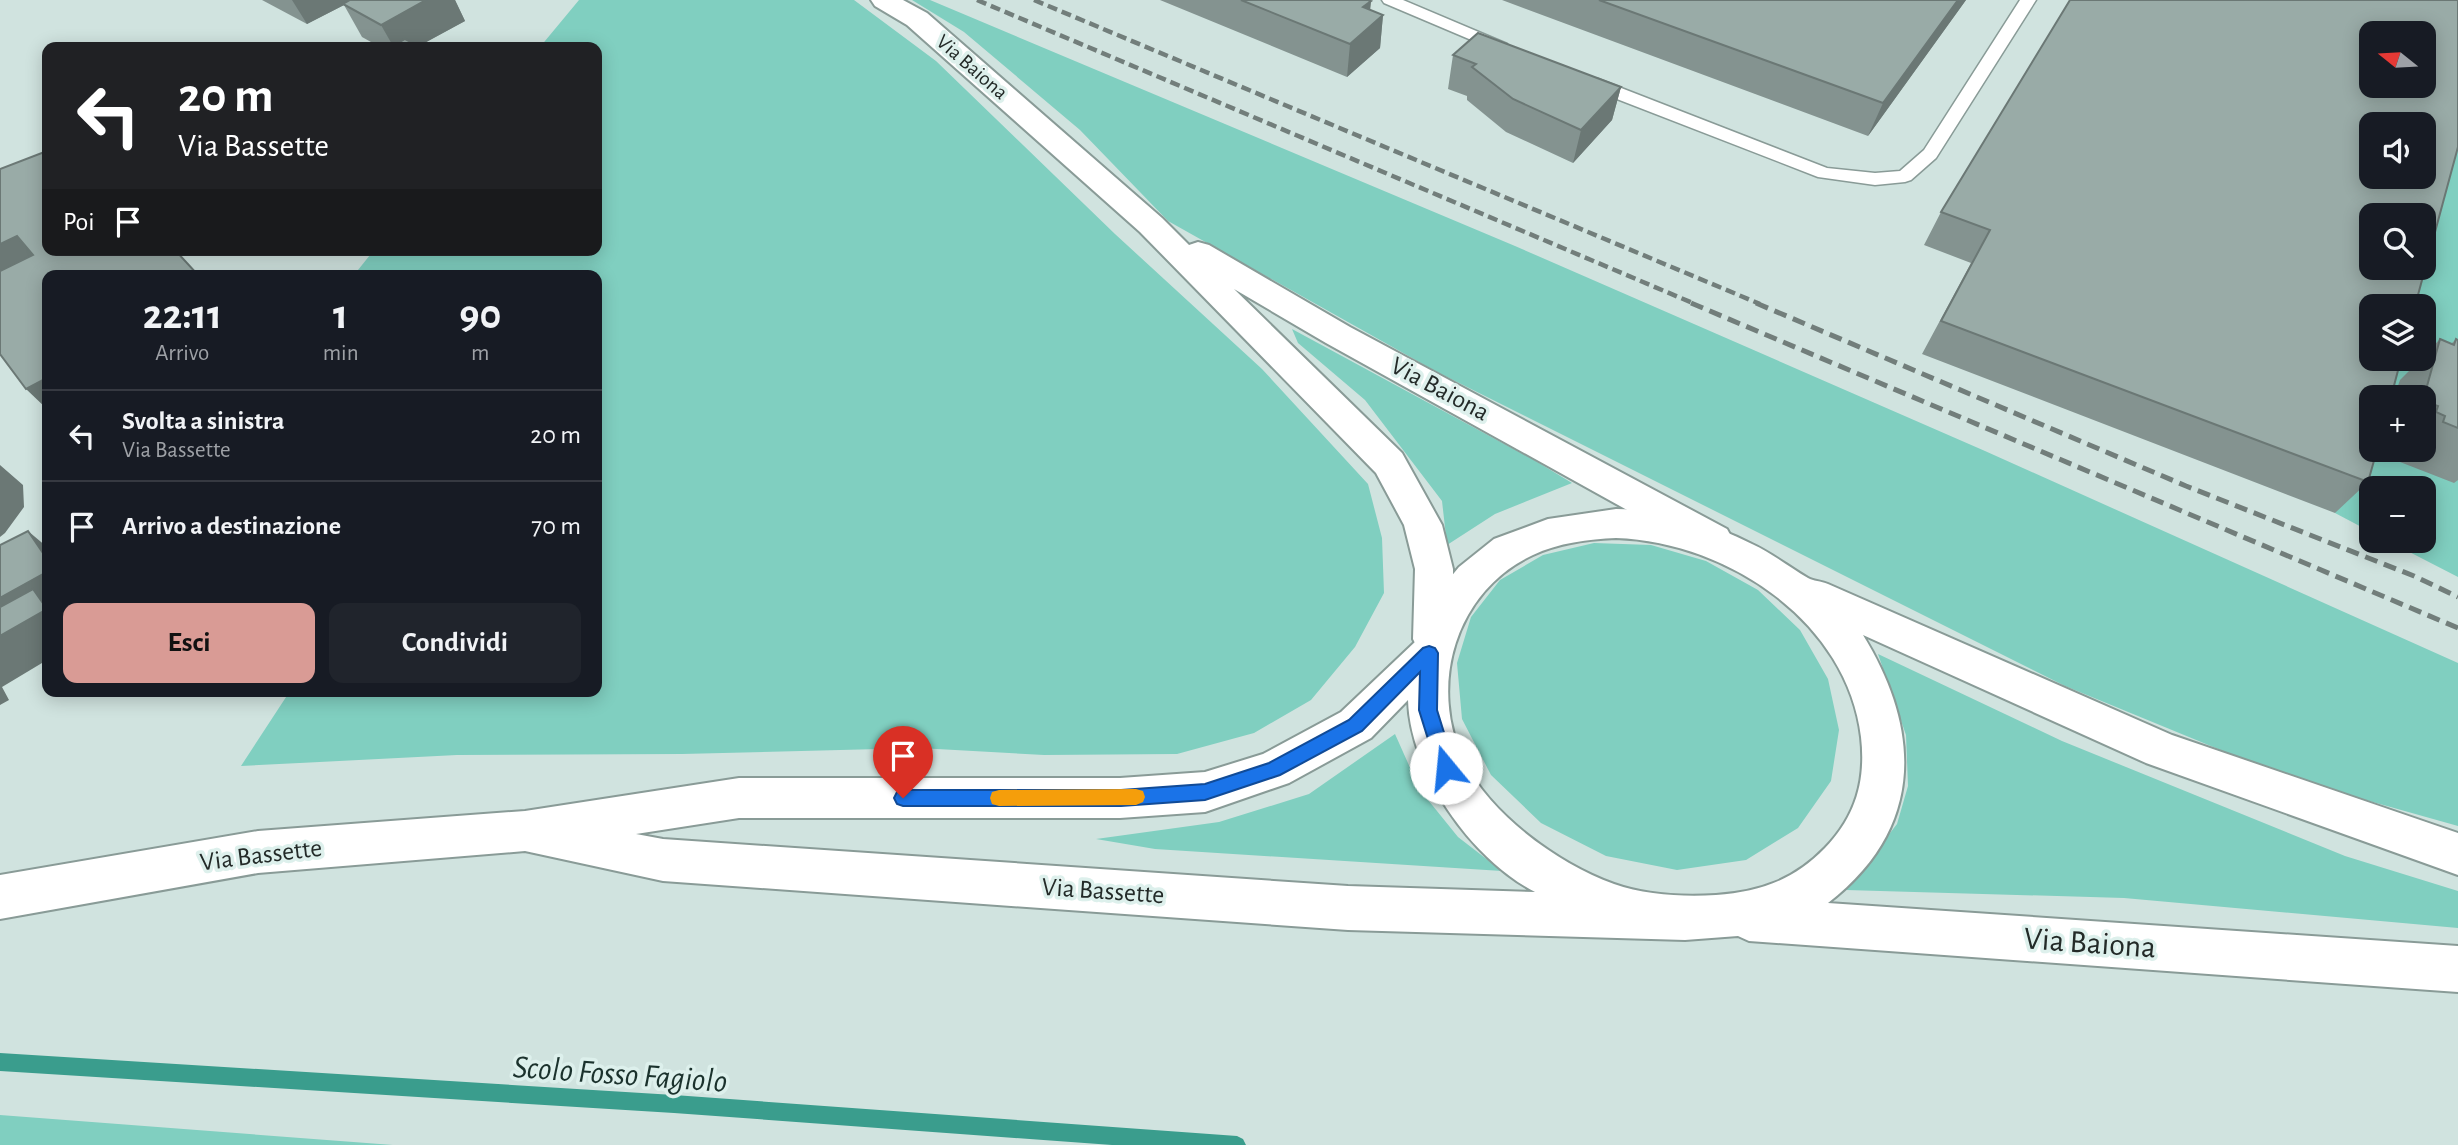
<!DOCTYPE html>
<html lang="it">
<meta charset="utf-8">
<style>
body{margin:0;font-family:"Alegreya Sans",sans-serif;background:#20242c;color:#f1f3f6;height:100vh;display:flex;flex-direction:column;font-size:26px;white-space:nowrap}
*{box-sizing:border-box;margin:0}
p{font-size:23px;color:#9ea1a6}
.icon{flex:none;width:38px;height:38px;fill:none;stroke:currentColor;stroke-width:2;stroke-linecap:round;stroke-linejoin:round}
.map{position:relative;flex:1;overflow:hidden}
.details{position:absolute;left:42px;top:270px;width:560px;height:427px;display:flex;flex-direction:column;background:#171b24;border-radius:14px;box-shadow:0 4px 18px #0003}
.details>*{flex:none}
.guide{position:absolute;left:42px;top:42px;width:560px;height:214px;border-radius:14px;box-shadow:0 4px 18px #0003;background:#202124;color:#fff;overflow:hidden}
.needle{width:46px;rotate:288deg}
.fabs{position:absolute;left:2359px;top:21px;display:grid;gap:14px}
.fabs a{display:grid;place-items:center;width:77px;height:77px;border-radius:14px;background:#171b24;box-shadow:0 4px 18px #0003;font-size:35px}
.pin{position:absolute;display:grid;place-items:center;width:60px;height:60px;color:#fff;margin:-72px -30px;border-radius:50% 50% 50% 0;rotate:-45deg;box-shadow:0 0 7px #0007}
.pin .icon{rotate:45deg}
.me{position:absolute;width:77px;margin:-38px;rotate:343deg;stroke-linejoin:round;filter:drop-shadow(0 0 5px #0008)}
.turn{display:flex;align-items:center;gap:24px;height:147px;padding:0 21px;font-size:32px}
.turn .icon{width:91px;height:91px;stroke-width:2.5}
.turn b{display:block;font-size:49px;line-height:60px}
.then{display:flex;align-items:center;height:66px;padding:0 21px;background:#0003;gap:14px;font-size:26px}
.eta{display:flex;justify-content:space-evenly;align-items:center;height:119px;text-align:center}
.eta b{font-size:42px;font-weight:700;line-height:49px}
.primary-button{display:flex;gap:14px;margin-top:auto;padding:14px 21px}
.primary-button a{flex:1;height:80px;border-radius:14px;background:#d99b95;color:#111;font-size:28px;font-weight:700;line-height:80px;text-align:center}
.primary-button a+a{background:#20242c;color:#f1f3f6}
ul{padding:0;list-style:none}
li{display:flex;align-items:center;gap:21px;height:91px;padding:0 21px;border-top:2px solid #363941}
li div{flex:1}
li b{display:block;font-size:26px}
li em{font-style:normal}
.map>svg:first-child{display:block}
.green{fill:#80cfc0;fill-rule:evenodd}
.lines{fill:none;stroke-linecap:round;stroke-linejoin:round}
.stream{fill:#3a9d8d;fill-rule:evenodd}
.lane-casing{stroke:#899b97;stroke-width:3}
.street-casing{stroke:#899b97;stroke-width:4}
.secondary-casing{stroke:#899b97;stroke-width:4}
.lane{fill:#fff;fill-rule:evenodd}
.street{fill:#fff;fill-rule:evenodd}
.secondary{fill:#fff;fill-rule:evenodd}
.rail-far1{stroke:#727e7b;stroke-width:4.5;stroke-dasharray:10 5;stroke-linecap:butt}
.rail{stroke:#727e7b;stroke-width:5;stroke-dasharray:13 7;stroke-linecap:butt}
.wall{fill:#849390}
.shaded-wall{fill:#6b7875}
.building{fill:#99aba7;stroke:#6b7875;stroke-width:2;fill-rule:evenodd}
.route{fill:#1a73e8;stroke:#114b97;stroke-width:2}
.slow{fill:#f59e0b}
.labels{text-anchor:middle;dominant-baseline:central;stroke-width:7;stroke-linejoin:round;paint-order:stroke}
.far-street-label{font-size:21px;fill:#232a28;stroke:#ddf0ec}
.street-label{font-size:26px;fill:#232a28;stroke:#ddf0ec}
.near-street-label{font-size:32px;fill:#232a28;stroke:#ddf0ec}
.near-water-label{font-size:33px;font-style:italic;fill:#1b322d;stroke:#ddf0ec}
</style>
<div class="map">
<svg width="2458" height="1145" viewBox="0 0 2458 1145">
<rect width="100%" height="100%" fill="#d0e3df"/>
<path class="green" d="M579 0H854L936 61 1115 234 1262 369 1368 484 1382 538 1384 593 1355 647 1311 700 1254 733 1177 754 1044 755 919 748 682 754 457 755 241 766 290 691H597V275H354L374 250H597V47H540Z
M912 0H930L1515 246 1985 451 2458 663V826L2291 779 2065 686 1437 372 1168 221 1080 130 964 32Z
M2458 75V577L2388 541H2424V488H2371V532L2335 513 2378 359H2424V306H2393L2424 268V215ZM2371 397H2424V450H2371Z
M1292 329 1534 460 1572 483 1495 514 1447 545 1442 501 1365 400 1298 343Z
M1594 543 1651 545 1706 561 1758 590 1800 630 1828 679 1839 730 1831 781 1798 828 1746 860 1677 870 1606 856 1541 823 1491 775 1462 719 1457 663 1471 617 1500 580 1543 555Z
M1878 654 2062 741 2345 856 2458 891V928L2124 898 1846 890 1897 824 1908 786 1906 735Z
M1395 734 1420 790 1458 837 1502 871 1155 849 1096 839 1219 822 1309 794Z
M0 1115 393 1145H0Z"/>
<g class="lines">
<path class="stream" d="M0 1053 674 1095 1237 1136 1243 1139 1246 1145H1112L674 1113 0 1071Z"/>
<defs>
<path id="lane" d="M1382 0H1403L1507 44 1509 47 1507 50H1495L1384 3Z
M2020 0H2036L1936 158 1911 180 1905 182 1875 185 1818 177 1586 87 1584 83 1592 78 1598 79 1827 168 1875 173 1900 171 1924 150Z"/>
<path id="street" d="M871 0H903L927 13 1162 218 1189 245 1198 242 1209 245 1350 327 1727 529 1733 540 1727 551 1714 555 1701 551 1326 343 1234 289 1402 453 1442 525 1453 569V639L1447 651 1433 656 1419 651 1413 639 1415 569 1404 525 1376 473 1140 232 907 25 875 6Z"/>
<path id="secondary" d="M1616 509C1662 510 1711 523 1752 544 1772 553 1789 567 1808 578 1813 581 1821 581 1828 584L2172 735 2458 833V875L2146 763 1863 635C1922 731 1924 829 1828 903L2458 946V992L1749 941 1738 936 1685 940 1348 930 663 881 525 851 258 873 0 919V875L258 831 525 811 739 778H1120L1205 772 1263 754 1341 712 1416 641 1440 590 1459 567 1494 539 1548 519ZM1616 538C1727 542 1847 621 1861 737 1866 780 1856 816 1825 848 1794 880 1760 892 1716 895 1684 897 1645 895 1614 884 1559 864 1492 816 1465 763 1427 687 1455 591 1533 555 1558 543 1589 539 1616 538ZM1408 700C1410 772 1471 859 1535 892L1348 886 663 839 636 834 739 818H1120L1205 812 1289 783 1371 738Z"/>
</defs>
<use href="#lane" class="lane-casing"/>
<use href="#street" class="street-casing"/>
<use href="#secondary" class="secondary-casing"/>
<use href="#lane" class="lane"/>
<use href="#street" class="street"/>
<use href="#secondary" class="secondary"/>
<path class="rail-far1" d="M977 0 1695 304
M1034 0 1760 304"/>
<path class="rail" d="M1691 303 2458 628
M1756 303 2186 486 2414 576 2458 597"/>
</g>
<path class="wall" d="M262 0H455L465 21 419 46 421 47H380L362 37 344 5 307 24Z
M1160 0H1368L1371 1 1370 10 1383 15 1380 48 1347 77Z
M1502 0H1966L1868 136Z
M2070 0 2368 482 2335 513 1922 354 1971 263 1924 245 1941 212Z
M1453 55 1621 87 1612 120 1573 163 1506 132 1467 100V96L1448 89Z
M2440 339 2451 344 2456 339 2458 340V480L2454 483 2400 462 2403 455 2394 452V450H2424V397H2394L2400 380 2421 359H2424V356Z"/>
<path class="shaded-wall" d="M292 0H354L343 4 344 5 307 24Z
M426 0H455L465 21 417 47 393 46 381 25Z
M1958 0H1966L1868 136 1883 103Z
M1371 1 1368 28 1383 15 1380 48 1347 77 1350 44 1363 7Z
M1621 87 1612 120 1573 163 1581 130Z
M17 236 48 269 0 292V244Z
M47 378V409L26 389Z
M0 465 23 485 24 507 5 533 0 537Z
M28 531 47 547V559Z
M47 572V660L2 687 9 700 0 705V598Z"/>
<path class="building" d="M350 0H426L381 25 343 4Z
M1241 0H1368L1371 1 1363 7 1383 15 1350 44Z
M1599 0H1958L1883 103Z
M2070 0H2458V147L2415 306H2371V359H2401L2391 397H2371V450H2377L2368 482 1941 321 1990 230 1941 212ZM2371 33H2424V86H2371ZM2371 124H2424V177H2371ZM2371 215H2424V268H2371Z
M1478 33 1621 87 1581 130 1513 99 1472 67 1476 64 1453 55Z
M405 39 421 47H395L393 46Z
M47 151V250H175L198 275H47V378L26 389 0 354V271L33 255 17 236 0 244V169Z
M2440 339 2454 345 2456 339 2458 340V428L2443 422 2445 416 2436 412 2438 406 2424 401V397Z
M28 531 47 559V572L0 598V545Z
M33 589 47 609 0 636V607Z"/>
<path class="route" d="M1429 646 1435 648 1438 653 1437 710 1455 768 1452 774 1446 776 1440 774 1437 768 1419 710 1420 672 1362 731 1280 775 1205 800 1121 806H903L897 804 894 798 897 792 903 790H1121L1205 784 1269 763 1349 720 1423 648Z"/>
<path class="slow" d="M1136 789 1143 791 1145 797 1143 802 1136 805 999 806 992 804 990 798 992 792 999 790Z"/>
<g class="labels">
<g class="far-street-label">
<text transform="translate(972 67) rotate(41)">Via Baiona</text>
</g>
<g class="street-label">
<text transform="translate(1440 389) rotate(28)">Via Baiona</text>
<text transform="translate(261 855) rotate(-7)">Via Bassette</text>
<text transform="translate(1103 891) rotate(4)">Via Bassette</text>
</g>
<g class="near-street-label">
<text transform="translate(2090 943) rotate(4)">Via Baiona</text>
</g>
<g class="near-water-label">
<text transform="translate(620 1075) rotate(4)">Scolo Fosso Fagiolo</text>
</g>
</g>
</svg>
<div class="fabs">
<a><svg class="needle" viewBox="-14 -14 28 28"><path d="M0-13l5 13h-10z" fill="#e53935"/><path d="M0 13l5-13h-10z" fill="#9ea1a6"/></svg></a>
<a><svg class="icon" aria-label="sound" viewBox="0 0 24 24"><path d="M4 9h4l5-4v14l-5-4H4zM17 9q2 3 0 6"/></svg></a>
<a><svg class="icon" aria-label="search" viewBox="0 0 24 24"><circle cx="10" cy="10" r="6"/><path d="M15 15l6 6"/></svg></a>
<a><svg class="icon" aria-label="layers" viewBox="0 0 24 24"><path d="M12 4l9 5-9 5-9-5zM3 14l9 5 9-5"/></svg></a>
<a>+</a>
<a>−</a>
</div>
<div class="pin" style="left:903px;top:798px;background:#d93025"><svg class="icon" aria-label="arrive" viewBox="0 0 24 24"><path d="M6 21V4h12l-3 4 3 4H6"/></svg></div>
<svg class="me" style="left:1446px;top:768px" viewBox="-20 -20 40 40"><circle r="19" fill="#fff"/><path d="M0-13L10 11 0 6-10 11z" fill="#1a73e8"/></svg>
<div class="guide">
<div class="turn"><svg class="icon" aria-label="left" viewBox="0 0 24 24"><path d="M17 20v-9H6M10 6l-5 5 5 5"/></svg><div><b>20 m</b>Via Bassette</div></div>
<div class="then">Poi<svg class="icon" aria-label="arrive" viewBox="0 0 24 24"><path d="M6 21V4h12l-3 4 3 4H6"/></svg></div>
</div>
<section class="details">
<div class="eta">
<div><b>22:11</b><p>Arrivo</p></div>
<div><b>1</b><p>min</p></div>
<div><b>90</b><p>m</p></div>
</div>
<ul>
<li><svg class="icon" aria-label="left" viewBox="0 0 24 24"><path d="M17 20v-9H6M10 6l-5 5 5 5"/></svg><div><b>Svolta a sinistra</b><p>Via Bassette</p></div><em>20 m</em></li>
<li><svg class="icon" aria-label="arrive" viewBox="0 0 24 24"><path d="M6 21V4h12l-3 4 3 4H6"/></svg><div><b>Arrivo a destinazione</b></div><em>70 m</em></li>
</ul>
<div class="primary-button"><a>Esci</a><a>Condividi</a></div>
</section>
</div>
